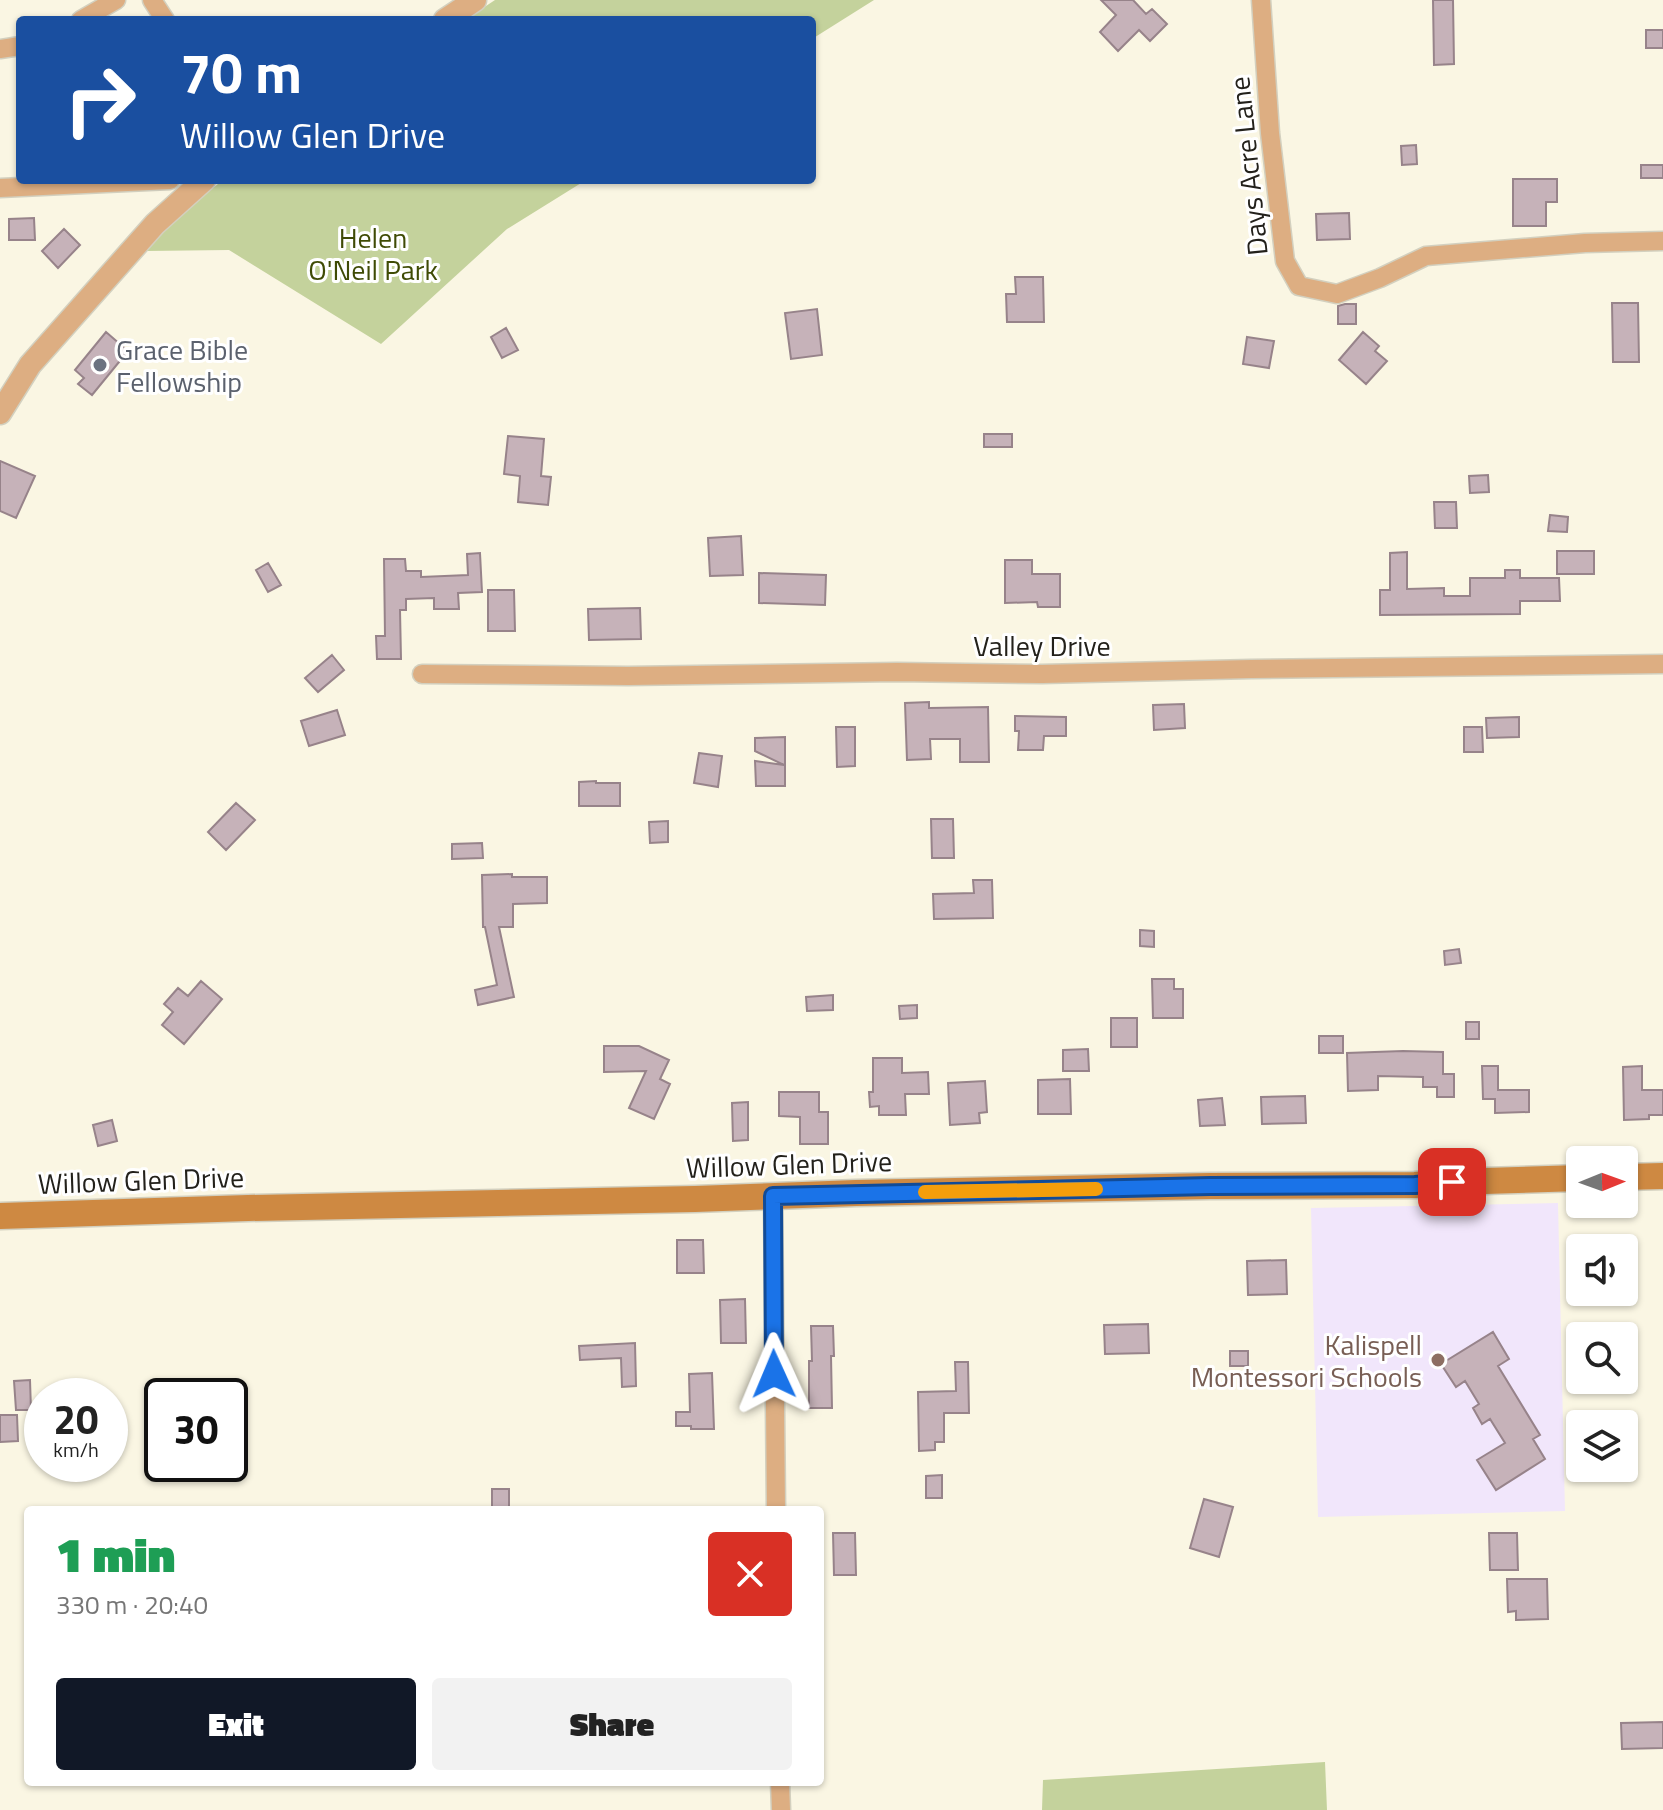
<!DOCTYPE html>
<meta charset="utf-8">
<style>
body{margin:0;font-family:"Titillium Web",sans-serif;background:#f2f2f2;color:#222;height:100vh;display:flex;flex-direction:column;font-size:30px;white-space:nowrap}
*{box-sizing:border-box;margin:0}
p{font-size:26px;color:#767676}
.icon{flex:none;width:44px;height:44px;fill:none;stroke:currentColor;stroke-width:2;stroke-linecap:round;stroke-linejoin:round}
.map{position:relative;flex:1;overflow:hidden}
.sheet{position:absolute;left:24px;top:1506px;width:800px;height:280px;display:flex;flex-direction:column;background:#fff;border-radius:8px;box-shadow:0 2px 6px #0004}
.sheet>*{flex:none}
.hud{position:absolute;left:16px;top:16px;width:800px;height:168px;border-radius:8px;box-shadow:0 2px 6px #0004;background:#1a4fa0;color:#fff;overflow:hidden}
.needle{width:52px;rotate:89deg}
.buttons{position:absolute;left:1566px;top:1146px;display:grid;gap:16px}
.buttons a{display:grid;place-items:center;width:72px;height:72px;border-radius:8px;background:#fff;box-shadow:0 2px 6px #0004;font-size:40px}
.speed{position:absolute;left:24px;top:1378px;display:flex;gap:16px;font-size:40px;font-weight:700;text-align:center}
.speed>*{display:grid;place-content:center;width:104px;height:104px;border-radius:50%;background:#fff;box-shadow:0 2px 6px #0004;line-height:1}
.speed small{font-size:20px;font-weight:400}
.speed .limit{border:4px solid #111;border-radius:12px;background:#fff;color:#111}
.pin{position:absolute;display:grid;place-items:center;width:68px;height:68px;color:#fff;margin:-34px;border-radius:16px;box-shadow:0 4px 12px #0006}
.me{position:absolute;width:88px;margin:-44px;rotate:359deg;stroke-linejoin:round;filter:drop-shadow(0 0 6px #0008)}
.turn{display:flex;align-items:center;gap:28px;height:168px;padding:0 32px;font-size:36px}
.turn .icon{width:104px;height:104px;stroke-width:2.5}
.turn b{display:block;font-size:56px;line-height:68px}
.round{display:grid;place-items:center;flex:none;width:84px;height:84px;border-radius:8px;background:#f2f2f2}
.headline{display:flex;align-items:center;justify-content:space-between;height:136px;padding:0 32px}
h1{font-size:48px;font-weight:800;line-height:60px;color:#1e9e55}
.primary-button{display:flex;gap:16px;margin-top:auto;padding:16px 32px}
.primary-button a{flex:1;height:92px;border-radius:8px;background:#111827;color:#fff;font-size:32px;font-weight:800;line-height:92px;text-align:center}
.primary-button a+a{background:#f2f2f2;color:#222}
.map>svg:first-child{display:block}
.education{fill:#f1e6fb}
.green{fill:#c4d29c}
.building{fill:#c6b2b9;stroke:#97838a;stroke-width:2}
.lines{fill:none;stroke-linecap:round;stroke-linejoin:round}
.minor-casing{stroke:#d3d0bf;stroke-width:21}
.tertiary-casing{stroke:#d3d0bf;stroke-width:25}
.secondary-casing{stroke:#d3d0bf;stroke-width:29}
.minor{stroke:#ddae82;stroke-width:18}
.tertiary{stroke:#ddae82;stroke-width:22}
.secondary{stroke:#ce8942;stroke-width:26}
.route-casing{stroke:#114b97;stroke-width:20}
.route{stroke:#1a73e8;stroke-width:14}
.slow{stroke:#f59e0b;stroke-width:14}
.worship-dot{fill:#6b7280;stroke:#fff;stroke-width:3}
.education-dot{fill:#8d6e63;stroke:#fff;stroke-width:3}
.labels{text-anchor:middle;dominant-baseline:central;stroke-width:6;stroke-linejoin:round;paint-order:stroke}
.street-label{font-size:28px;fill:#23211b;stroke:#fff}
.park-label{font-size:28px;fill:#3f4b05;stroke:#fff}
.worship-label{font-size:28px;fill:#5b616d;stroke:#fff;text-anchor:start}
.education-label{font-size:28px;fill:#785e54;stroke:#fff;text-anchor:end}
</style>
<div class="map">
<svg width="1663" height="1810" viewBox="0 0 1663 1810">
<rect width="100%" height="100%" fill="#faf6e3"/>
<path class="education" d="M1558 1203 1565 1511 1318 1517 1311 1208Z"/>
<path class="green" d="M495 0H874L812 39V20H465Z
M223 180H586L507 229 381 344 229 250 145 251 183 212Z
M1325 1762 1327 1810H1042L1043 1780Z"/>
<path class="building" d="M1101 0H1133L1146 14 1152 9 1167 24 1150 41 1139 30 1118 51 1100 32 1116 15Z
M1433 0H1453L1454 64 1434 65Z
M1646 30H1663V48H1646Z
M1416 145 1417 164 1402 165 1401 146Z
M1641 165H1663V178H1641Z
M1513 179H1557V202H1546V226H1513Z
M1349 213 1350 239 1317 240 1316 214Z
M34 218 35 240H9V219Z
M64 229 80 245 58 268 42 251Z
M1015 277H1043L1044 322H1007L1006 294H1016Z
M1612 303H1638L1639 362H1613Z
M1345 304H1356V324H1338V306Z
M817 309 822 355 791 359 785 313Z
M506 328 518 350 502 358 491 337Z
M106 332 128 351 92 395 78 384 84 378 75 370Z
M1363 332 1379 346 1375 351 1387 361 1366 384 1339 360Z
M1247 337 1274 341 1269 368 1243 364Z
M984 434H1012V447H984Z
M508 436 544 439 541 476 551 477 548 505 518 502 520 476 504 474Z
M0 461 35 476 16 518 0 511Z
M1488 475 1489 492 1470 493 1469 476Z
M1434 502H1456L1457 528H1435Z
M1550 515 1568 517 1567 532 1548 531Z
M741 536 743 575 710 576 708 538Z
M1557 551H1594V574H1557Z
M1407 552V589L1444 588V596H1470V578H1505V570H1520V578H1559L1560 601H1520V614L1380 615V590H1390V553Z
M480 553 482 592 458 593 459 609H434V598L406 599V610H400L401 659H377L376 636H385L384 559H405L406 571H421V577L468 575 467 554Z
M1005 560H1032V574H1060V607H1038L1037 602 1005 603Z
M268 563 281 585 268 592 256 570Z
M759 573 826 575 825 605 759 603Z
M488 590H514L515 631H488Z
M640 608 641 639 589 640 588 609Z
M332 655 344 670 318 692 305 678Z
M929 702V708L988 707 989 762H960V739H930L931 759 907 760 905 703Z
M1184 704 1185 728 1154 730 1153 705Z
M337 710 345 735 309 746 301 721Z
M1015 716 1066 717V736H1044L1043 750H1018L1019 731H1015Z
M1519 717V737L1487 738 1486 718Z
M836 727H855V766L837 767Z
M1464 727H1482L1483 752H1464Z
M785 737V786H756L755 761 784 765 755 751V738Z
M699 753 722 756 718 787 694 783Z
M596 781V783H620V806H579V782Z
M236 803 255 820 226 850 208 832Z
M931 819H953L954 858H932Z
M668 821V842L650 843 649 822Z
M482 843 483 858 452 859V844Z
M512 874V877H547V903L513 904V927H499L514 997 478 1005 475 990 497 985 485 927H483L482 875Z
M973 880H992L993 918 934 919 933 894 974 893Z
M1140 930 1154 931V947L1140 946Z
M1459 949 1461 963 1445 965 1444 951Z
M1152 979H1174V989H1183V1018H1153Z
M201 981 222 999 184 1044 162 1025 173 1012 164 1004 178 988 188 996Z
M833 995V1010L807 1011 806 997Z
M917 1005V1018L900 1019 899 1006Z
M1111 1018H1137V1047H1111Z
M1466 1022H1479V1039H1466Z
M1319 1036H1343V1053H1319Z
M604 1046H639L669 1060 660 1079 670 1084 654 1119 629 1108 646 1071 604 1072Z
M1088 1049 1089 1071H1063V1050Z
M1403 1051 1443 1052V1074H1454V1097H1437V1087H1423V1077L1378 1076V1090L1348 1091 1347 1053Z
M873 1058H902V1073L928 1072 929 1094H905L906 1115H879V1106L870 1107 869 1092H873Z
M1482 1066H1498V1090H1529V1112L1495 1113V1099H1483Z
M1642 1066V1090H1663V1115H1649V1119L1624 1120 1623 1067Z
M1070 1079 1071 1114H1038V1080Z
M985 1081 987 1112 979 1113 980 1123 950 1125 948 1083Z
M779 1092H819V1112H828V1144H800V1117L779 1116Z
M1305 1096 1306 1123 1262 1124 1261 1097Z
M1222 1098 1225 1125 1200 1126 1198 1100Z
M748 1102V1140L733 1141 732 1103Z
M112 1120 117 1141 98 1146 93 1125Z
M677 1240H703L704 1273H677Z
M1286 1260 1287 1294 1248 1295 1247 1261Z
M745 1299 746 1343H721L720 1300Z
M1148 1324 1149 1353 1105 1354 1104 1325Z
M811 1326H833L834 1356H831L832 1408H809V1361H812Z
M1493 1332 1509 1359 1498 1366 1540 1435 1533 1439 1545 1459 1496 1490 1477 1460 1505 1443 1490 1419 1482 1424 1473 1408 1479 1404 1465 1381 1456 1387 1441 1364Z
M635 1343 636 1386 622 1387 621 1358 580 1360 579 1346Z
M1230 1351H1248V1366H1230Z
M955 1362H968L969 1413H944V1442H935V1450L919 1451 918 1392 956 1391Z
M712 1373 714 1429H691V1426H676V1412H690L689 1374Z
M30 1380 31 1410H16L14 1381Z
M0 1415H17L18 1441 0 1442Z
M942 1475V1498H926V1476Z
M492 1489H509V1510H492Z
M1204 1499 1233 1507 1219 1557 1190 1548Z
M833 1533H855L856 1575H834Z
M1489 1533H1517L1518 1570H1490Z
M1507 1579H1547L1548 1619 1516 1620V1611L1508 1612Z
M1663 1722V1748L1622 1749 1621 1723Z"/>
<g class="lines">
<defs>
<path id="minor" d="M152 0 165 20
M1261 0 1270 133 1285 261 1299 286 1337 294 1380 278 1426 256 1585 243 1663 241
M81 20 116 0
M0 49 20 46
M0 188 170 180
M422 674 628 676 897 672 1042 674 1251 669 1663 664
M773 1196 776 1510
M780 1782 781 1810"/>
<path id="tertiary" d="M445 20 475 0
M0 413 30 365 155 224 204 180"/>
<path id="secondary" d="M1624 1177 1663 1176
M0 1216 248 1208 695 1199 856 1193 1210 1186 1415 1185 1452 1182 1580 1178"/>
</defs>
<use href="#minor" class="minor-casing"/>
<use href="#tertiary" class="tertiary-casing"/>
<use href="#secondary" class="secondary-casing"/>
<use href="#minor" class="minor"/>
<use href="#tertiary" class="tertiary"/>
<use href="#secondary" class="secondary"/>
</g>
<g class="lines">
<defs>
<path id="route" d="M774 1374 773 1196 1210 1186 1415 1185 1452 1182"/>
</defs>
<use href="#route" class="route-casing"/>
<use href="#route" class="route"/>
<path class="slow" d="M925 1192 1096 1189"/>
</g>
<circle class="worship-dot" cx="100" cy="365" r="8"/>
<circle class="education-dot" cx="1438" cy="1360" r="8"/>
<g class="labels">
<g class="street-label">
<text transform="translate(1248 166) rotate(-96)">Days Acre Lane</text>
<text x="1042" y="645">Valley Drive</text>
<text transform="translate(789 1164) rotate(-2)">Willow Glen Drive</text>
<text transform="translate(141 1180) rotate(-2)">Willow Glen Drive</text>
</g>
<g class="park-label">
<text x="373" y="237">Helen<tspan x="373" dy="32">O'Neil Park</tspan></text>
</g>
<g class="worship-label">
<text x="116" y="349">Grace Bible<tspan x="116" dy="32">Fellowship</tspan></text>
</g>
<g class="education-label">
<text x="1422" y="1344">Kalispell<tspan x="1422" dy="32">Montessori Schools</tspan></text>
</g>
</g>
</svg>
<div class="buttons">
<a><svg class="needle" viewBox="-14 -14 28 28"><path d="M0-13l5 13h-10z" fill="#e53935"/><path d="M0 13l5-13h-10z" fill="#767676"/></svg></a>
<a><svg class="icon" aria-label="sound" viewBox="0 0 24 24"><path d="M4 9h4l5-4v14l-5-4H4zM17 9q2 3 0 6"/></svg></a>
<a><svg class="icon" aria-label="search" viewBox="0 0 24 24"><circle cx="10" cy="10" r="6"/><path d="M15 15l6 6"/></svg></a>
<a><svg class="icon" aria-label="layers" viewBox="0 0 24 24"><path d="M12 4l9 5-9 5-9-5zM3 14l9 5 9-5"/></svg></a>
</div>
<div class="speed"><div>20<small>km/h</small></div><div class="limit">30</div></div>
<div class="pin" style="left:1452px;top:1182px;background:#d93025"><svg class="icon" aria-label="arrive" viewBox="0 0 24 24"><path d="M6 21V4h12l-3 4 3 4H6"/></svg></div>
<svg class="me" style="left:774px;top:1374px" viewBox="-20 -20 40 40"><path d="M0-17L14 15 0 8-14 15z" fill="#1a73e8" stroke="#fff" stroke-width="4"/></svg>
<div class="hud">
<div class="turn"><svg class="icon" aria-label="right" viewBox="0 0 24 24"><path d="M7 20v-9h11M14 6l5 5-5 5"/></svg><div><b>70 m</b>Willow Glen Drive</div></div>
</div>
<section class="sheet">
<div class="headline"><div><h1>1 min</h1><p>330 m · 20:40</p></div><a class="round" style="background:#d93025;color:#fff"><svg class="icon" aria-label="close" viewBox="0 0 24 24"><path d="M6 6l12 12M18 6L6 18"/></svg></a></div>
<div class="primary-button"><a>Exit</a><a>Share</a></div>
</section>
</div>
